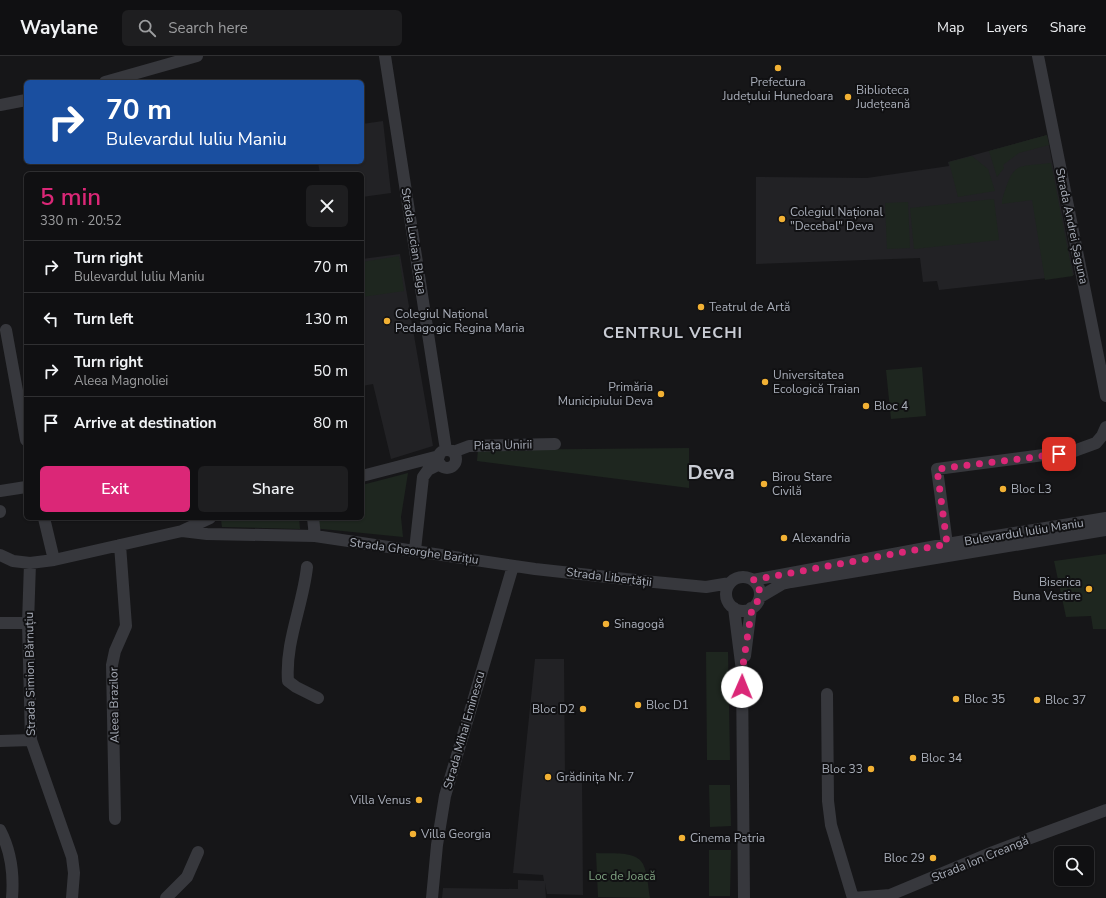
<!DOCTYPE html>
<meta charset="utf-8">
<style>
body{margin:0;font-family:"Nunito Sans",sans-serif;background:#1e1e20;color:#f1f3f6;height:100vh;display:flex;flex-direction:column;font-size:15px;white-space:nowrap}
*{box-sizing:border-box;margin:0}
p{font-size:13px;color:#9c9d9f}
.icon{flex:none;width:22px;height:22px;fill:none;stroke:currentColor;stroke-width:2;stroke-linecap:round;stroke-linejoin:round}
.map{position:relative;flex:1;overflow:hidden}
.details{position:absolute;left:24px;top:116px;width:340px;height:348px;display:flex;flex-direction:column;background:#101012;border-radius:6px;box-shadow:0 1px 3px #0004,0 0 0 1px #303032}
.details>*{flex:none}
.hud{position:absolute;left:24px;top:24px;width:340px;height:84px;border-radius:6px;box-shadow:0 1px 3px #0004,0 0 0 1px #303032;background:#1a4fa0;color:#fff;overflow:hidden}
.buttons{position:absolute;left:1054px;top:790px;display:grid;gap:8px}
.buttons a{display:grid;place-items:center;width:40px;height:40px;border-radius:6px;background:#101012;box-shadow:0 1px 3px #0004,0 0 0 1px #303032;font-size:20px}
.pin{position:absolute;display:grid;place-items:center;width:34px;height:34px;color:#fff;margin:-17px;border-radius:8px;box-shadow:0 2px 6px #0006}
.me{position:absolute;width:44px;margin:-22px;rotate:1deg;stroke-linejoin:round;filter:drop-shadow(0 0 3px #0008)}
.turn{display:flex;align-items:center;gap:14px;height:84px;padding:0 16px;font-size:18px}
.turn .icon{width:52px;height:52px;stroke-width:2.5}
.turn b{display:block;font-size:28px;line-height:34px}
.round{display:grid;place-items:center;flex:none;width:42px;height:42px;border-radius:6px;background:#1e1e20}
.headline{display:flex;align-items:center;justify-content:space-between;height:68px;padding:0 16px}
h1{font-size:24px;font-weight:600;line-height:30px;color:#db2777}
.button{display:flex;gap:8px;margin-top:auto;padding:8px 16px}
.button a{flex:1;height:46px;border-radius:6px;background:#db2777;color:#fff;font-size:16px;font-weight:600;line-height:46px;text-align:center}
.button a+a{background:#1e1e20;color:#f1f3f6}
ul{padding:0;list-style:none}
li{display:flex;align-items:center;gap:12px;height:52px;padding:0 16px;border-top:1px solid #303032}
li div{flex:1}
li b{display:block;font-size:15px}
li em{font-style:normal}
header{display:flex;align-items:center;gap:24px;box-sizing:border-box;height:56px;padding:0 20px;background:#101012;border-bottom:1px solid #303032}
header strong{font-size:19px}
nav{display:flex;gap:22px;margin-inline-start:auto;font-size:14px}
.search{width:280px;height:36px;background:#1e1e20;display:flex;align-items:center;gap:10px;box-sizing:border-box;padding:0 14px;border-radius:6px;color:#9c9d9f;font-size:15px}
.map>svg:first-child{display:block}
.built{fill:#222225}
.green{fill:#1e261f}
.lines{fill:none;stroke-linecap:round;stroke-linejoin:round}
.minor{stroke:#37383d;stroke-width:12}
.route{stroke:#db2777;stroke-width:7;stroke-dasharray:0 12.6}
.poi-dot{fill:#f2b134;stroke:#111113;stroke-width:1.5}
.labels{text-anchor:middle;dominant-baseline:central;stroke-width:4;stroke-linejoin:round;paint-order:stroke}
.poi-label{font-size:12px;fill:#a8adb8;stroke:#111113;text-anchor:start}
.street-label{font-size:12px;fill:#a8adb8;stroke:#111113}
.park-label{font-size:12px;fill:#7fa381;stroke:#111113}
.district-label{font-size:16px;font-weight:bold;letter-spacing:1px;fill:#c9ccd4;stroke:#111113}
.town-label{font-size:20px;font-weight:bold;fill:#c9ccd4;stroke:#111113}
</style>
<header>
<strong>Waylane</strong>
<div class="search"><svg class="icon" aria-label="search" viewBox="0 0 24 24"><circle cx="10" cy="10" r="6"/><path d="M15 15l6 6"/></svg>Search here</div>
<nav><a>Map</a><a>Layers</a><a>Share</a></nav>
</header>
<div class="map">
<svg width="1106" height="842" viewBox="0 0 1106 842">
<rect width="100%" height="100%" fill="#161618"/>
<path class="built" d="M383 65 391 137 362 141V118H320L318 106H362V68Z
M1047 79 1074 219 939 234 937 225 923 226 920 202 756 208V121L867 122 949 110 948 106Z
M400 198 433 390 391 403 373 328 362 330V203Z
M535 603H564L565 721 582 722 583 839 547 838 545 827 546 842H442L443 832 518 833V824L544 825 543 819 513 817Z"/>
<path class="green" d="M1047 79 1049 89 1019 97 1003 109 1004 112 997 121 989 95Z
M972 100 988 113 995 135 958 141 949 106Z
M1051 107 1073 220 1045 224 1032 144 1002 148V144C1014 106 1014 111 1051 107Z
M994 143 999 184 914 193 910 152Z
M908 146 910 192 887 193 885 147Z
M399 200 404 235 362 241V206Z
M922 311 926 360 891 363 886 314Z
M689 392V432L477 405 478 394Z
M408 417 401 461 403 481 312 472 311 462H362V429Z
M228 462H299L300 473 222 471 221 464Z
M1106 498V573H1093L1091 560 1066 561 1054 505Z
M706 596H728L730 704H707Z
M709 729H730L731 770 710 771Z
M709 794H731L730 840H709Z
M596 797C610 798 636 794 643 808 648 818 648 832 650 842L598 841Z"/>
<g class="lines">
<path class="minor" d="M385 0 446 394
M1038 0 1106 340
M105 26 197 0
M0 49 26 44
M6 274 26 384
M438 403a9 9 0 1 1 18 0a9 9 0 1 1-18 0Z
M453 396 469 390 555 388
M362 420 439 400
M0 435 26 431
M0 455V456
M44 462 54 504
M313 462 315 480
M182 475 210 462
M947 488 937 413 1074 395 1096 387 1102 380 1106 371
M415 494 423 421 428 414 440 408
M0 499 13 505 30 507 54 504 182 475 207 478 315 480 535 513 644 525 706 531 730 527
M30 507 28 567 31 684 72 801 74 817 72 842
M307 511C303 549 285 586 288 625L296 631 318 642
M726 538a17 17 0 1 1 34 0a17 17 0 1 1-34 0Z
M753 524 947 488 1106 462
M760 541 782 528 791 526 1106 474
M734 552 742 615 744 842
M0 567H28
M745 600 751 552
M827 638 828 745 831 769 853 842
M0 685 31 684
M115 763 112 609 115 595 126 570 120 489
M0 774C11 795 14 818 12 842
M166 842 187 821 198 796
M432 842 437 789 445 740 513 510
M853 842 890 839 993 796 1106 754"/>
</g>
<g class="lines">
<path class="route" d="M742 631V615L752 552 760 542 759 532 753 524 947 488 937 413 1059 398"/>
</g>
<g class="poi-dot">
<circle cx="778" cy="12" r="4"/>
<circle cx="848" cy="41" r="4"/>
<circle cx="782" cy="163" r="4"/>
<circle cx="701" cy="251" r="4"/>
<circle cx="387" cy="265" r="4"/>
<circle cx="765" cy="326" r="4"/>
<circle cx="661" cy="338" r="4"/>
<circle cx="866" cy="350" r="4"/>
<circle cx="764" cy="428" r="4"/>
<circle cx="1003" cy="433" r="4"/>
<circle cx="784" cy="482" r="4"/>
<circle cx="1089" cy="533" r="4"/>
<circle cx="606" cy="568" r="4"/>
<circle cx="956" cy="643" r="4"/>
<circle cx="1037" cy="644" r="4"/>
<circle cx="638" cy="649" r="4"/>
<circle cx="583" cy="653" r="4"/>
<circle cx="913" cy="702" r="4"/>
<circle cx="871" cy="713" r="4"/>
<circle cx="548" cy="721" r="4"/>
<circle cx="419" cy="744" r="4"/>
<circle cx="413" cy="778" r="4"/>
<circle cx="682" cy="782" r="4"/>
<circle cx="933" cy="802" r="4"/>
</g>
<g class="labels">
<g class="poi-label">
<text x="778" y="26" text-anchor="middle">Prefectura<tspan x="778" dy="14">Județului Hunedoara</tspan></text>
<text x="856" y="34">Biblioteca<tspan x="856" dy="14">Județeană</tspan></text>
<text x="790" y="156">Colegiul Național<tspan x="790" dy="14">"Decebal" Deva</tspan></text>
<text x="709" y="251">Teatrul de Artă</text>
<text x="395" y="258">Colegiul Național<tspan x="395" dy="14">Pedagogic Regina Maria</tspan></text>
<text x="773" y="319">Universitatea<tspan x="773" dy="14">Ecologică Traian</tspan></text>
<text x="653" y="331" text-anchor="end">Primăria<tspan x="653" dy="14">Municipiului Deva</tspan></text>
<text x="874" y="350">Bloc 4</text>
<text x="772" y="421">Birou Stare<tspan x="772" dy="14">Civilă</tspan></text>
<text x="1011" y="433">Bloc L3</text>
<text x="792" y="482">Alexandria</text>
<text x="1081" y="526" text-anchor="end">Biserica<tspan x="1081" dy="14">Buna Vestire</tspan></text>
<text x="614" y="568">Sinagogă</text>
<text x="964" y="643">Bloc 35</text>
<text x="1045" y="644">Bloc 37</text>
<text x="646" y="649">Bloc D1</text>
<text x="575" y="653" text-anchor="end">Bloc D2</text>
<text x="921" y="702">Bloc 34</text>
<text x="863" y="713" text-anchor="end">Bloc 33</text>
<text x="556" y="721">Grădinița Nr. 7</text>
<text x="411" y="744" text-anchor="end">Villa Venus</text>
<text x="421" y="778">Villa Georgia</text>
<text x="690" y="782">Cinema Patria</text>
<text x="925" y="802" text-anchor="end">Bloc 29</text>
</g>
<g class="street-label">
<text transform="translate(1072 170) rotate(78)">Strada Andrei Șaguna</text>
<text transform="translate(414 185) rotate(81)">Strada Lucian Blaga</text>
<text transform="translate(503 389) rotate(-1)">Piața Unirii</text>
<text transform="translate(1024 476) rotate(-9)">Bulevardul Iuliu Maniu</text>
<text transform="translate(414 495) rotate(8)">Strada Gheorghe Barițiu</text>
<text transform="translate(609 521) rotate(7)">Strada Libertății</text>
<text transform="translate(30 618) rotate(-91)">Strada Simion Bărnuțiu</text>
<text transform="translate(114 649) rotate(-91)">Aleea Brazilor</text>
<text transform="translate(464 674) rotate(-74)">Strada Mihai Eminescu</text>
<text transform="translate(980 803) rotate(-22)">Strada Ion Creangă</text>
</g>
<g class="park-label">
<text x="622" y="820">Loc de Joacă</text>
</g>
<g class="district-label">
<text x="673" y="277">CENTRUL VECHI</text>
</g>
<g class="town-label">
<text x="711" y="416">Deva</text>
</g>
</g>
</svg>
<div class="buttons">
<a><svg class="icon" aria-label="search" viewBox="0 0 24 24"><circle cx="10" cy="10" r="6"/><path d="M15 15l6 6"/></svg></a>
</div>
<div class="pin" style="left:1059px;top:398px;background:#d93025"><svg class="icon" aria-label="arrive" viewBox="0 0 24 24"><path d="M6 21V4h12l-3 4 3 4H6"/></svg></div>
<svg class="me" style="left:742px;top:631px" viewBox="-20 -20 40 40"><circle r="19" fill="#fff"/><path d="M0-13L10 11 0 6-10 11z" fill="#db2777"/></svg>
<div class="hud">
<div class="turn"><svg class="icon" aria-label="right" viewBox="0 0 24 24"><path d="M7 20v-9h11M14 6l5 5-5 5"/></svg><div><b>70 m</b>Bulevardul Iuliu Maniu</div></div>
</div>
<section class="details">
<div class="headline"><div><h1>5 min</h1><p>330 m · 20:52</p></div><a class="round"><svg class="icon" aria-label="close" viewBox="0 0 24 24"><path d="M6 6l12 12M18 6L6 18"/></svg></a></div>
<ul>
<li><svg class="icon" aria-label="right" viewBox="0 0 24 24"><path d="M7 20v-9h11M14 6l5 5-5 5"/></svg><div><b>Turn right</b><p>Bulevardul Iuliu Maniu</p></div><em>70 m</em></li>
<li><svg class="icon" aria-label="left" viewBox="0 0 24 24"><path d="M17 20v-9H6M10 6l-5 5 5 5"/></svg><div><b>Turn left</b></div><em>130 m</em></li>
<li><svg class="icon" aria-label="right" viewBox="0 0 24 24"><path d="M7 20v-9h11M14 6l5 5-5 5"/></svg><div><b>Turn right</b><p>Aleea Magnoliei</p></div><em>50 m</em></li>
<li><svg class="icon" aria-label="arrive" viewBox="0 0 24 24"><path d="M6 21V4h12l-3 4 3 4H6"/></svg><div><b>Arrive at destination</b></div><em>80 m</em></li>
</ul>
<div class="button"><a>Exit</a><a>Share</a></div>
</section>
</div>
